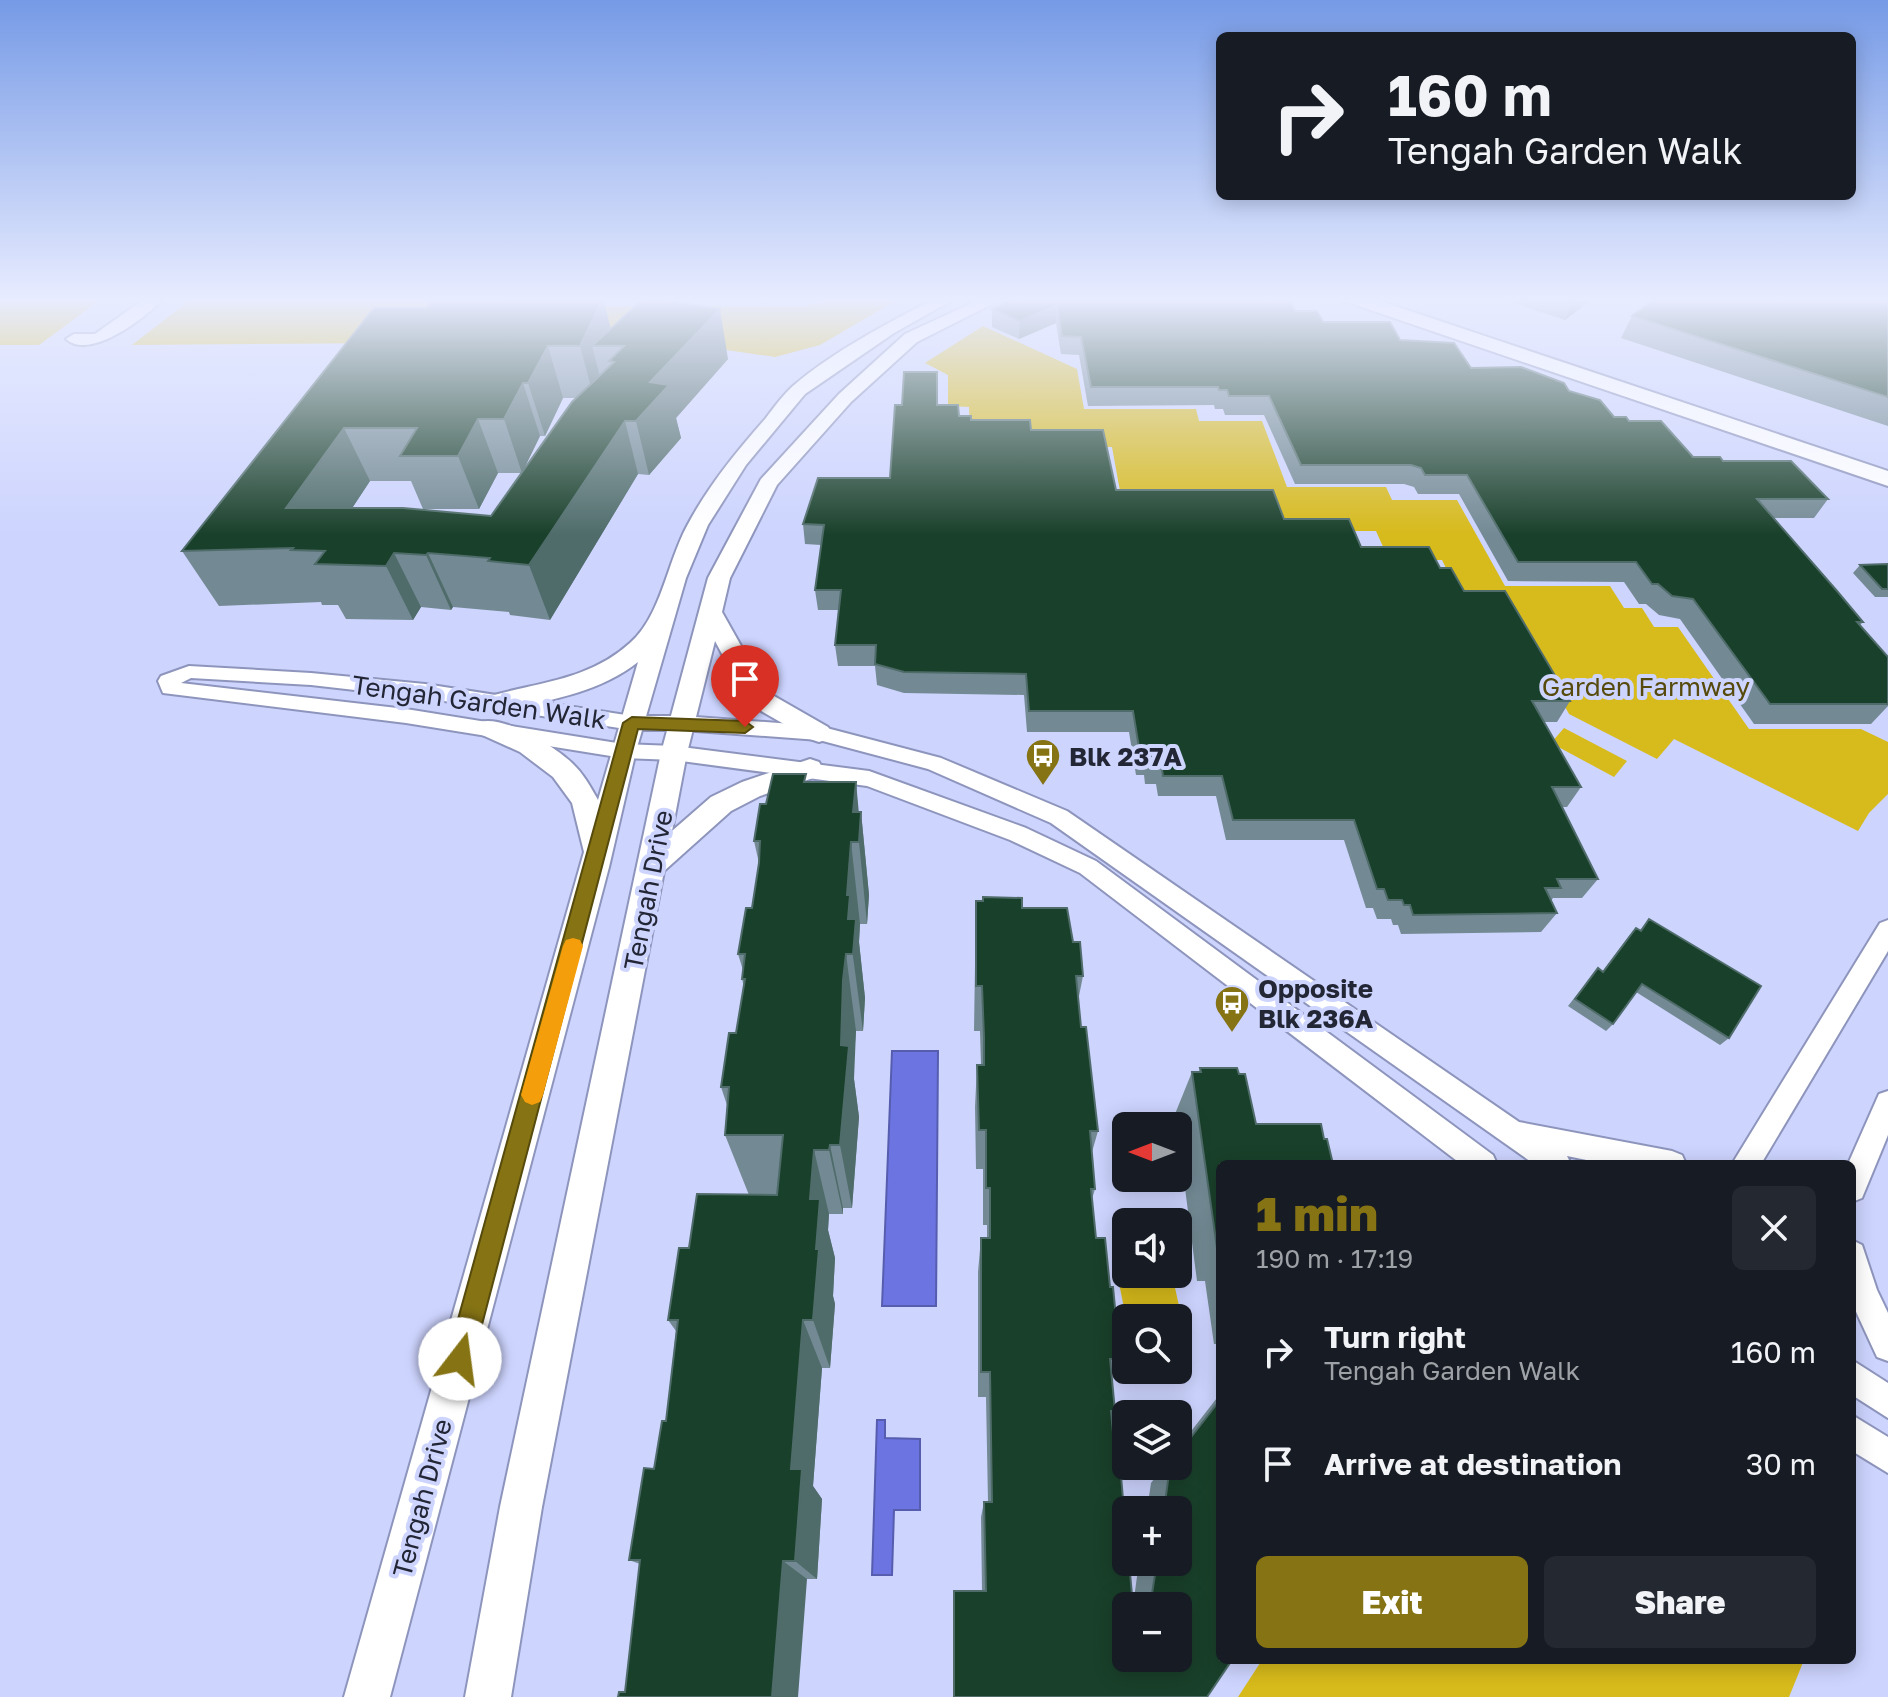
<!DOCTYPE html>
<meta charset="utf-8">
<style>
body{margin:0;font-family:"Golos Text",sans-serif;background:#242831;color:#f1f3f6;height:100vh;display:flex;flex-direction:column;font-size:30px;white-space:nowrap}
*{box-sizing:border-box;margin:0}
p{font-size:26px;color:#9ea1a6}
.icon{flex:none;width:44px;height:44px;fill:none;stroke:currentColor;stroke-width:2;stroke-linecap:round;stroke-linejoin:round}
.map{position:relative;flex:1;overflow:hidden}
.drawer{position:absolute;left:1216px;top:1160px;width:640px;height:504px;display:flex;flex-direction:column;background:#171b24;border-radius:12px;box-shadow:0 4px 20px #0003}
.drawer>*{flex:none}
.guide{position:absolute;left:1216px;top:32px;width:640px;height:168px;border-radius:12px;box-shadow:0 4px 20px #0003;background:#171b24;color:#f1f3f6;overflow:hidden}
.needle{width:52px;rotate:270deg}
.tools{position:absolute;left:1112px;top:1112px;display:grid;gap:16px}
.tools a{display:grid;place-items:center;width:80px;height:80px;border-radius:12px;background:#171b24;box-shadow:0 4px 20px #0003;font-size:40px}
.pin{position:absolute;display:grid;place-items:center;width:68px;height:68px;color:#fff;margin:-82px -34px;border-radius:50% 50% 50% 0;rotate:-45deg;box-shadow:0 0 8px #0007}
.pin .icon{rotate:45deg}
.me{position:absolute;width:88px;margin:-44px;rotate:15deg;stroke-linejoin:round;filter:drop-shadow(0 0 6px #0008)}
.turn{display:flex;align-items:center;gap:28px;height:168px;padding:0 40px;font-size:36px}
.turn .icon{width:104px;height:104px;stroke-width:2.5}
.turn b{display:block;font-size:56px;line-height:68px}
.round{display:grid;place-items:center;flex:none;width:84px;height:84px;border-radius:12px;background:#242831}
.headline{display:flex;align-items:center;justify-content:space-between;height:136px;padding:0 40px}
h1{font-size:48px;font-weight:800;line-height:60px;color:#857314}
.cta{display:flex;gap:16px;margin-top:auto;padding:16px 40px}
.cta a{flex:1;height:92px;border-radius:12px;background:#857314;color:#fff;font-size:32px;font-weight:800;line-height:92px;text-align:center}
.cta a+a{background:#242831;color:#f1f3f6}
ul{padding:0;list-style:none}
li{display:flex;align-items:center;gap:24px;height:112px;padding:0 40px}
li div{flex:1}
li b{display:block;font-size:30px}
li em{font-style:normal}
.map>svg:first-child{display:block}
.green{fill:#d7ba1b}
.water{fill:#6c74e2;stroke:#565dae;stroke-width:2}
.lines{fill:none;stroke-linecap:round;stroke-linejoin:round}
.minor-casing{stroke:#8e95bc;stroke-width:4}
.tertiary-casing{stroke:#8e95bc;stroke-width:4}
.secondary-casing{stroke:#8e95bc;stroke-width:4}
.minor{fill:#fff;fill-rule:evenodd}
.tertiary{fill:#fff;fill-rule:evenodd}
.secondary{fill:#fff;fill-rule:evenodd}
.wall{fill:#738a94;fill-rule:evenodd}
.shaded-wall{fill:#4f6c6a}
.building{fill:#19402a;stroke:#4f6c6a;stroke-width:2}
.route{fill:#857314;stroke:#564b0d;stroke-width:2}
.slow{fill:#f59e0b}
.labels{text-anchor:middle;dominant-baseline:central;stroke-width:8;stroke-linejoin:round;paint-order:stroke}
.park-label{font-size:26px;fill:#564a0c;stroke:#cdd4fe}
.street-label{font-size:26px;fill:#232635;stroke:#cdd4fe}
.poi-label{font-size:26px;font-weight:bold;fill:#232635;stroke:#cdd4fe;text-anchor:start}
</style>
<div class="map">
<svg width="1888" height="1697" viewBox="0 0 1888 1697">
<rect width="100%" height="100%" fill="#cdd4fe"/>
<path class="green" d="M841 297 897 300 820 345 775 357 665 341 132 345 190 300H539L554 306H806Z
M0 300H100L39 345H0Z
M983 326 1077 369 1084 409H1196L1199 421H1262L1287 487H1386L1392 500H1457L1505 586H1610L1624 608H1642L1654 627H1678L1749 729H1861L1888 742V794L1869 813 1858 831 1674 739 1657 759 1569 714 1527 638 1466 608 1442 560H1389L1376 531H1283L1122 502 1112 447H1034L970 432 969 407 948 406V375L925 363Z
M1564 728 1627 761 1614 777 1551 743Z
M1126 1245V1274H1172L1185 1333V1359L1178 1365V1318H1126L1116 1268 1121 1249Z
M1262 1660H1804L1789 1697H1238Z"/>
<path class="water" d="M892 1051H938L936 1306H882Z
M877 1420H885V1438L920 1439V1510H894L892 1575H872Z"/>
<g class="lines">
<defs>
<path id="minor" d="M189 666 311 673 425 684 632 716H682L819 726 941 758 1067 811 1519 1122 1672 1151 1682 1155 1686 1164H1606L1567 1156 1571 1164H1534L1051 823 928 769 819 740 682 730H632L425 698 311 685 191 678 181 683 406 709 623 744 674 746 869 771 1026 828 1096 861 1493 1155 1497 1164H1461L1080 873 1010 840 867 786 674 760 623 758 406 723 163 693 158 681 161 676Z
M1888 920V951L1761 1164H1732L1880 923Z
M1888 1091V1135L1862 1198 1852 1202V1164H1848L1879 1094Z
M1852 1240 1862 1245 1877 1290 1888 1313V1361L1877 1357 1852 1303Z
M1852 1360 1888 1383V1418L1852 1395Z
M1852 1415 1888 1437V1473L1852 1451Z"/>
<path id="tertiary" d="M147 297H165C147 317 90 361 66 339L74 334H95Z
M938 297H958L894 333 805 394 746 465 708 525 686 578 636 751 609 867 390 1697H344L584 852 572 803 553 777 520 752 480 734 476 728 480 722C504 715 554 746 572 763 583 773 590 786 598 800L638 662C599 693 547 701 499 711L490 708 487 702 490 696C540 682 589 680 630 643 661 616 667 563 687 526 708 486 737 451 766 418 774 407 783 395 793 386 835 350 890 322 938 297Z
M985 297H1006L917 342 851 402 777 485 730 578 722 612 767 692 828 727 832 733 828 739 819 742 810 739 749 704 715 641 687 753 672 831 711 797 742 782 810 759 819 762 823 769 819 776 760 796 731 811 664 871 542 1507 511 1697H465L500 1507 661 753 708 578 761 479 839 394 905 334Z"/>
<path id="secondary" d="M1341 297H1368L1888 471V486L1344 301Z"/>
</defs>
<use href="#minor" class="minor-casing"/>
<use href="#tertiary" class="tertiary-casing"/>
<use href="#secondary" class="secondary-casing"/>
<use href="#minor" class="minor"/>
<use href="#tertiary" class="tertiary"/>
<use href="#secondary" class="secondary"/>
</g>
<path class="wall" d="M557 297H810L799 300H662L728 359 676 418 681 438 649 475 638 474 550 620 510 615 509 612 453 607 451 610 421 607 413 620 346 619 338 605H322L321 602 219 606 182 551 426 308ZM603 300H642L611 329ZM563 398H576L524 469 540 436H545ZM498 473H521L491 516 352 508 370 481H411L423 509H479Z
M1015 297 1295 311 1323 322 1400 340 1471 368 1569 391 1614 417 1629 421 1693 457 1723 461 1828 499 1814 518H1774L1863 622 1860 625 1888 657V706L1871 724H1754L1680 619 1659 615 1646 604H1639L1624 582 1508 581 1459 494H1418L1414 487 1404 484H1295L1264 415H1225L1223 409H1215L1214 405 1088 406 1079 355 1061 354 1056 323 1019 339 992 327V309Z
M1495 297H1595L1565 320Z
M1888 297V426L1621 338 1632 316Z
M902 405H937L971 420 1031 430 1116 490 1284 519 1361 547 1440 568 1464 591 1570 701 1557 722H1544L1581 787 1567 807H1562L1598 879 1582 898H1553L1551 901 1557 913 1541 932 1401 934 1398 925H1393L1391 919H1377L1373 908H1366L1344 840H1226L1216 796H1158L1156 784H1145L1144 775H1136L1129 732H1027L1024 695 904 693 877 685 875 666H838L835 645 839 610H818L815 590 821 545 805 544 803 524 890 478Z
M1888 564V597H1875L1853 573 1860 565Z
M807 782H856L858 812H861L869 895 867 924H860L859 942 865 998 863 1031H856L854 1055V1079L859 1117 852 1208H843V1214H829L828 1230 835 1258 833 1296 835 1304 830 1368H822L813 1486 822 1499 817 1579H807L625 1692 640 1564 629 1560 666 1421 676 1331 668 1320 689 1248 749 1195 725 1135 727 1105 721 1087 736 1033 744 987 742 979 743 970 738 954 752 908 759 863 754 841 766 804Z
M976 901 1022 908 1073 942 1083 976 1078 1001 1081 1027 1098 1131 1092 1152 1095 1189 1092 1199 1096 1238 1110 1287 1120 1359 1111 1376 1115 1411 1111 1416 1126 1658H1178V1606H1133L1139 1562H1178V1510H1147L1151 1483 1164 1466H1178V1448L1220 1394V1660L1207 1697H953L954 1591H982L981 1517 984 1502H988L986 1397H978V1272L981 1238H987V1225H983V1169H976L975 1107 977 1065H981L980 1031H974Z
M1649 919 1729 1038 1720 1045 1636 992 1613 1024 1606 1031 1568 1006 1598 968 1603 971 1629 936 1636 928 1640 930Z
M1200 1068 1239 1074 1256 1124 1324 1139 1220 1164V1351L1219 1344H1214L1205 1281H1197L1178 1134V1126H1177L1175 1114 1192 1072H1199Z"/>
<path class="shaded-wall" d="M1575 297H1595L1565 320Z
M603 298 615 346H592L601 381 594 398 580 346Z
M1057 305 1056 323 1019 339 1020 321Z
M720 309 728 359 676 418 681 438 649 475 636 421 650 382Z
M548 346 563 398 545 436 528 383Z
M523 383 540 436 522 473 504 419Z
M478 419 498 473 479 509 458 456Z
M625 421 638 474 550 620 529 565Z
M344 428 370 481 324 551 286 508Z
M394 553 421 607 413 620 386 566Z
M428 553 453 607 451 610 426 555Z
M856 782 860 825 861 812 869 895 867 924 859 842 853 812Z
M851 842 860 924 859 942 865 998 863 1031 848 919 847 895Z
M846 954 856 1031 854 1079 859 1117 852 1208 840 1145 841 1045 843 980Z
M830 1145 843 1208V1214L829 1150Z
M814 1150 829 1214 828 1230 835 1258 833 1296 835 1304 830 1368 813 1320 816 1249 810 1199Z
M803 1320 822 1368 813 1486 822 1499 817 1579 795 1561 791 1469Z
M783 1561 807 1579 798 1697H772Z"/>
<path class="building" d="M500 297 603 298 580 346H548L528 383H523L504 419H478L458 456H400L417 428H344L286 508H403L491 516 572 402 614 362 609 361 624 346H592L645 297 720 309 650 382 669 385 636 421H625L529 565 488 561 490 558 428 553 426 555 394 553 386 566 315 564 325 551 291 550 293 548 182 551 374 308H426L431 301H498Z
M1015 297H1288L1295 311H1317L1323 322H1390L1400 340 1454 343 1471 368 1521 367 1564 383 1569 391 1600 400 1614 417H1626L1629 421H1661L1693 457H1720L1723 461H1791L1828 499H1757L1837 591 1863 622H1857L1888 657V704H1770L1693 599 1672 596 1658 584H1652L1636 562H1518L1467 475H1425L1421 468 1411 465H1301L1269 396H1229L1227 390H1219L1218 387H1091L1081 337 1062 336 1057 305 1020 321 992 309Z
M1657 297H1888V397L1632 316Z
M904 372H937V405H958L959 416H971V420H1030L1031 430H1103L1116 490H1273L1284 519H1349L1361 547H1429L1440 568H1451L1464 591H1505L1570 701H1532L1581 787H1552L1598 879H1557L1561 888H1545L1557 913 1413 915 1410 905H1404L1402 900H1388L1384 889H1377L1354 820H1233L1222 776H1163L1161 763H1150L1148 754H1140L1133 711H1029L1026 674 904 672 875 664 876 645H835L841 590H815L824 525 803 524 818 478H890L895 405H902Z
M1888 564V589H1882L1860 565Z
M773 774H806L804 782H856L853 812H861L859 842H851L847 895H850L848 919H856L853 954H846L843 980 841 1045 849 1046 840 1145H830L829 1150H814L810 1199H820L816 1249H819L813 1320H803L791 1469H802L795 1561H783L772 1697H618L619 1692H625L640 1560H629L644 1468 654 1469 662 1421H666L678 1320H668L679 1248H689L697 1194 777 1195 783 1135H725L729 1087H721L729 1033H736L745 979H742L745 954H738L746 908H752L759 863 760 841H754L760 804H766Z
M983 897 1022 898V908H1067L1073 942H1080L1083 976H1076L1081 1027H1086L1098 1131H1090L1095 1189H1091L1096 1238H1105L1110 1287H1113L1120 1359H1110L1115 1411H1111L1117 1476H1121L1126 1534V1562H1129L1133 1606H1126V1658H1178V1606H1150L1157 1562H1178V1510H1164L1170 1466H1178V1454L1220 1400V1660H1232L1207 1697H954V1591H986L984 1502H992L990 1372H981V1238H990V1188H986V1130H979L977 1065H984V1037L982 986H976V901H983Z
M1649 919 1761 986 1729 1038 1642 984 1613 1024 1575 999 1598 968 1603 972 1636 928 1641 931Z
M1200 1068H1237L1239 1074H1245L1256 1124H1321L1324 1139H1327L1333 1164H1220V1248H1217L1192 1072H1201Z"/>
<linearGradient id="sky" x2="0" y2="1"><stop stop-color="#769ae6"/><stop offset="0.56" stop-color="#e8ecff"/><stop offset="1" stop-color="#e8ecff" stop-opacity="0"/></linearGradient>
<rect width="1888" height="535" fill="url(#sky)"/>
<path class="route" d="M632 717 745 721 753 727 745 733 638 729 473 1359 469 1368 460 1371 451 1368 447 1359 623 723Z"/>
<path class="slow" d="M573 938 580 940 583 946 543 1095 540 1102 532 1105 525 1102 521 1095 563 946 566 940Z"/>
<defs>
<symbol id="bus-pin" viewBox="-11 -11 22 30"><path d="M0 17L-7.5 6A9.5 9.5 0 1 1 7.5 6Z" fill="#857314" stroke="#cdd4fe"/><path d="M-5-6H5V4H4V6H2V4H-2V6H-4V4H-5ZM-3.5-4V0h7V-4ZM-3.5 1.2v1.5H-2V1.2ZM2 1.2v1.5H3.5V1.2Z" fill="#fff"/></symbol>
</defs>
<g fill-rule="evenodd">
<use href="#bus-pin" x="1023" y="736" width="40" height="54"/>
<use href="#bus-pin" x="1212" y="983" width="40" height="54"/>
</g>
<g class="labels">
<g class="park-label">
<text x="1646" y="686">Garden Farmway</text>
</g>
<g class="street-label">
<text transform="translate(479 702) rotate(8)">Tengah Garden Walk</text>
<text transform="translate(648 890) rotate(-79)">Tengah Drive</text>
<text transform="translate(422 1498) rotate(-75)">Tengah Drive</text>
</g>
<g class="poi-label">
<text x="1069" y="756">Blk 237A</text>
<text x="1258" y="988">Opposite<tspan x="1258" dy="30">Blk 236A</tspan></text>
</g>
</g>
</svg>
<div class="tools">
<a><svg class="needle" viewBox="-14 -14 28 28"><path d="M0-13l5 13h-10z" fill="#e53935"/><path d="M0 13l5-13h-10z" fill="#9ea1a6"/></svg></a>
<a><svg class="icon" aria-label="sound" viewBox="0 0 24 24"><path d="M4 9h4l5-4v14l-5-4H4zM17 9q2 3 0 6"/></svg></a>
<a><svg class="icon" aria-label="search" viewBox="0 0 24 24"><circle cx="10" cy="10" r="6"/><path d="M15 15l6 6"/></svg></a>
<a><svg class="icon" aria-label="layers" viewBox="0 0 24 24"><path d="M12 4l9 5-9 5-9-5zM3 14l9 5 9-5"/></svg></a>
<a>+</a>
<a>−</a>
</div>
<div class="pin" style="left:745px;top:727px;background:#d93025"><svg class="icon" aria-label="arrive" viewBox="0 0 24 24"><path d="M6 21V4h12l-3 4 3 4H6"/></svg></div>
<svg class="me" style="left:460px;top:1359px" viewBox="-20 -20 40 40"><circle r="19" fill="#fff"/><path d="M0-13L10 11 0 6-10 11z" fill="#857314"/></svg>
<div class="guide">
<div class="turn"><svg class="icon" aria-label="right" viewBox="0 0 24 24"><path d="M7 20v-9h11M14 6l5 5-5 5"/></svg><div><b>160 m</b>Tengah Garden Walk</div></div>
</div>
<section class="drawer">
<div class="headline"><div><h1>1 min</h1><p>190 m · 17:19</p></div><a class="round"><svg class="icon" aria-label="close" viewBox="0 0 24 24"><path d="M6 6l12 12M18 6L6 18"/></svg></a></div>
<ul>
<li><svg class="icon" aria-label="right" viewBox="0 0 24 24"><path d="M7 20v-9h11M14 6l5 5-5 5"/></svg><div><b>Turn right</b><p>Tengah Garden Walk</p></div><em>160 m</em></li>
<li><svg class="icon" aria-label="arrive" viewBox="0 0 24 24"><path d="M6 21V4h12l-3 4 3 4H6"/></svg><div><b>Arrive at destination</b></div><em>30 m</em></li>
</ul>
<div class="cta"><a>Exit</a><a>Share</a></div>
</section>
</div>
